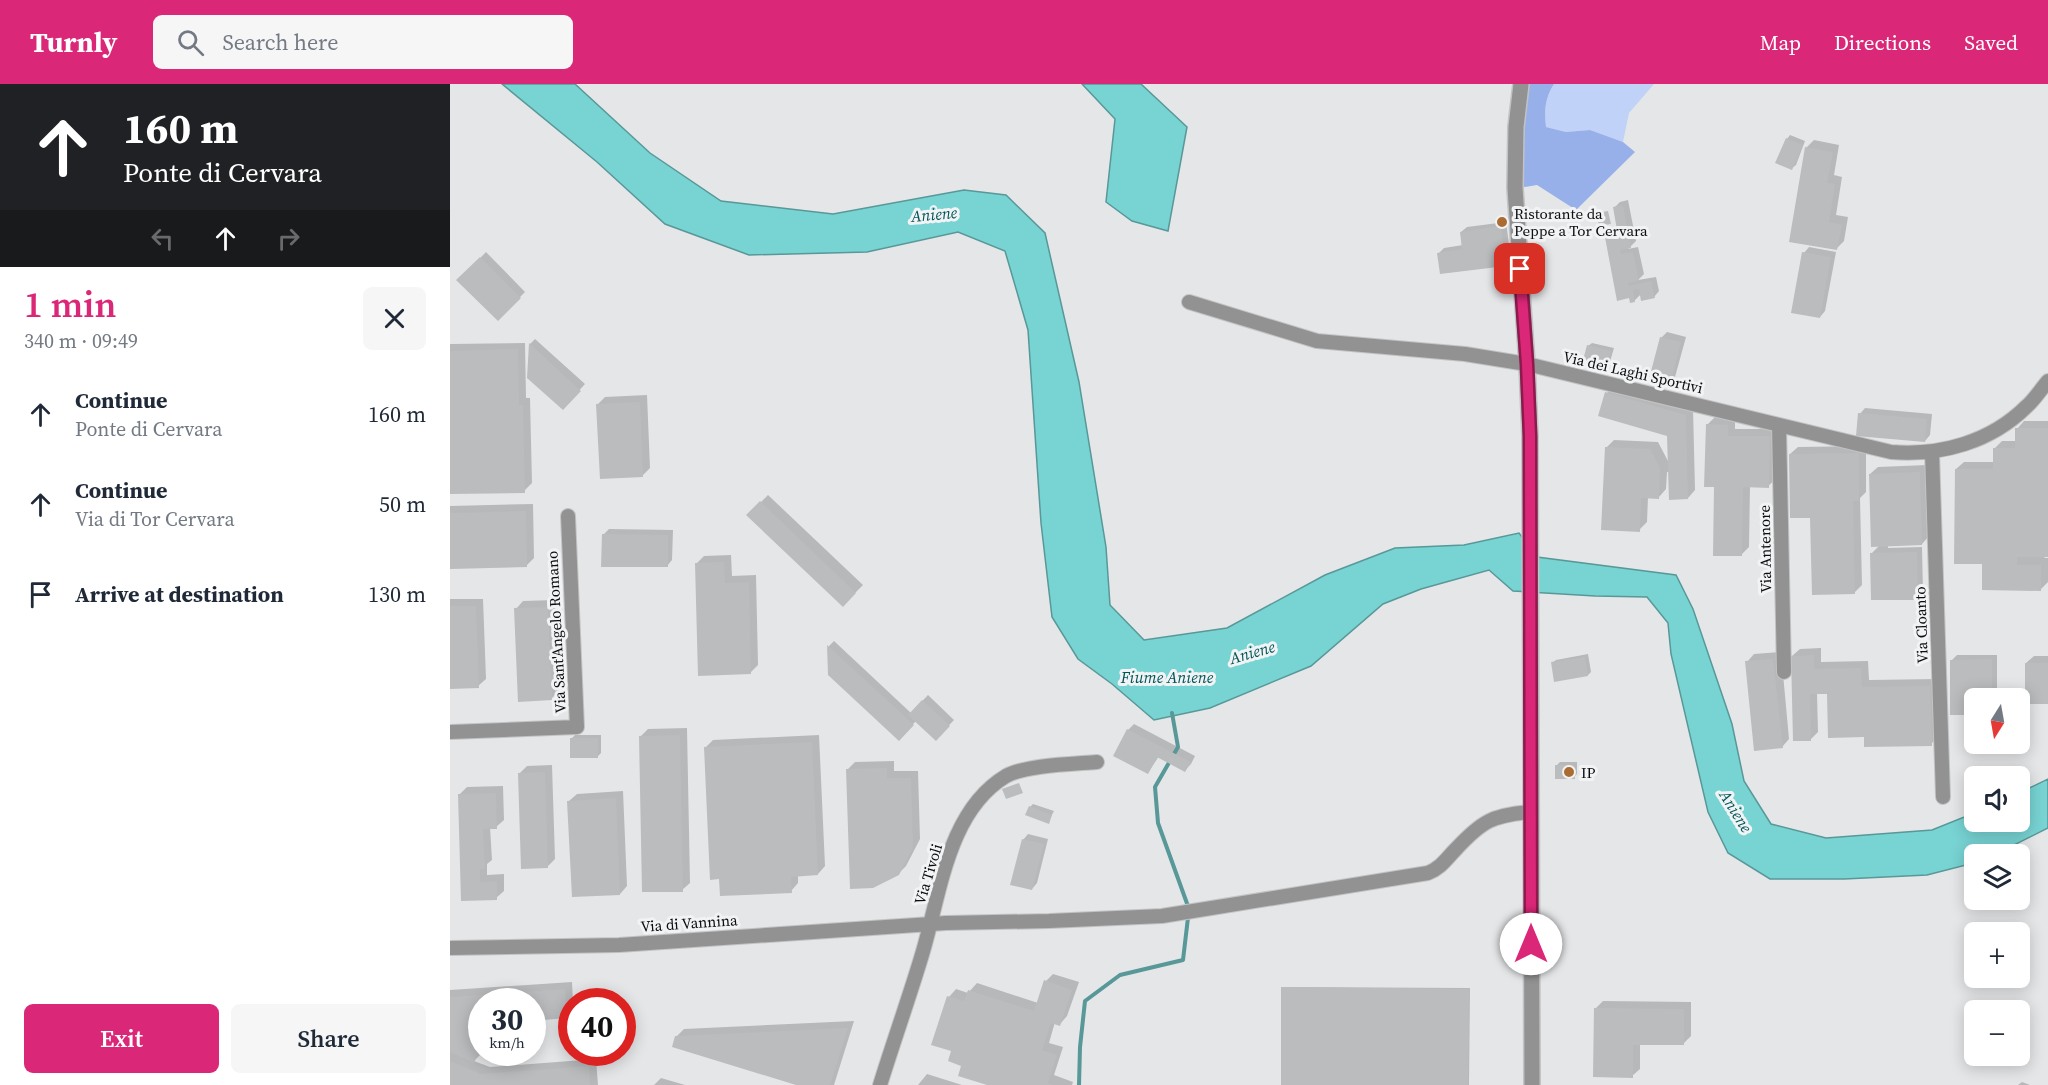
<!DOCTYPE html>
<meta charset="utf-8">
<style>
body{margin:0;font-family:"Source Serif 4",serif;background:#f6f6f7;color:#1f2937;height:100vh;display:flex;flex-direction:column;font-size:22px;white-space:nowrap}
*{box-sizing:border-box;margin:0}
p{font-size:20px;color:#747a83}
.icon{flex:none;width:33px;height:33px;fill:none;stroke:currentColor;stroke-width:2;stroke-linecap:round;stroke-linejoin:round}
.map{position:relative;flex:1;overflow:hidden}
.panel{display:flex;flex-direction:column;background:#fff;width:450px}
.panel>*{flex:none}
.hud{background:#202124;color:#fff;overflow:hidden}
.needle{width:39px;rotate:191deg}
.fabs{position:absolute;left:1514px;top:604px;display:grid;gap:12px}
.fabs a{display:grid;place-items:center;width:66px;height:66px;border-radius:9px;background:#fff;box-shadow:0 3px 15px #0003;font-size:30px}
.speed{position:absolute;left:18px;top:904px;display:flex;gap:12px;font-size:30px;font-weight:700;text-align:center}
.speed>*{display:grid;place-content:center;width:78px;height:78px;border-radius:50%;background:#fff;box-shadow:0 3px 15px #0003;line-height:1}
.speed small{font-size:15px;font-weight:400}
.speed .limit{border:9px solid #d22;background:#fff;color:#111}
.pin{position:absolute;display:grid;place-items:center;width:51px;height:51px;color:#fff;margin:-26px;border-radius:12px;box-shadow:0 3px 9px #0006}
.me{position:absolute;width:66px;margin:-33px;rotate:0deg;stroke-linejoin:round;filter:drop-shadow(0 0 4px #0008)}
.turn{display:flex;align-items:center;gap:21px;height:126px;padding:0 24px;font-size:27px}
.turn .icon{width:78px;height:78px;stroke-width:2.5}
.turn b{display:block;font-size:42px;line-height:51px}
.lanes{display:flex;align-items:center;height:57px;padding:0 24px;background:#0003;justify-content:center;gap:30px;direction:ltr}
.lanes .off{opacity:.35}
.round{display:grid;place-items:center;flex:none;width:63px;height:63px;border-radius:9px;background:#f6f6f7}
.headline{display:flex;align-items:center;justify-content:space-between;height:102px;padding:0 24px}
h1{font-size:36px;font-weight:600;line-height:45px;color:#db2777}
.action{display:flex;gap:12px;margin-top:auto;padding:12px 24px}
.action a{flex:1;height:69px;border-radius:9px;background:#db2777;color:#fff;font-size:24px;font-weight:600;line-height:69px;text-align:center}
.action a+a{background:#f6f6f7;color:#1f2937}
ul{padding:0;list-style:none}
li{display:flex;align-items:center;gap:18px;height:90px;padding:0 24px}
li div{flex:1}
li b{display:block;font-size:22px}
li em{font-style:normal}
header{display:flex;align-items:center;gap:36px;box-sizing:border-box;height:84px;padding:0 30px;background:#db2777;color:#fff}
header strong{font-size:28px}
nav{display:flex;gap:33px;margin-inline-start:auto;font-size:21px}
.search{width:420px;height:54px;background:#f6f6f7;display:flex;align-items:center;gap:15px;box-sizing:border-box;padding:0 21px;border-radius:9px;color:#747a83;font-size:22px}
main{display:flex;flex:1;min-height:0}
.map>svg:first-child{display:block}
.green{fill:#c0d2f7}
.forest{fill:#97b0ea}
.water{fill:#78d3d3;stroke:#589898;stroke-width:1.5}
.shadow{fill:#0003}
.lines{fill:none;stroke-linecap:round;stroke-linejoin:round}
.stream{stroke:#589898;stroke-width:4}
.building{fill:#bbbcbe}
.minor-casing{stroke:#c2c3c5;stroke-width:16}
.tertiary-casing{stroke:#c2c3c5;stroke-width:18}
.minor{stroke:#929292;stroke-width:14}
.tertiary{stroke:#929292;stroke-width:15}
.route-casing{stroke:#8e194d;stroke-width:15}
.route{stroke:#db2777;stroke-width:10}
.poi-dot{fill:#ab6c33;stroke:#f2f3f5;stroke-width:2}
.labels{text-anchor:middle;dominant-baseline:central;stroke-width:6;stroke-linejoin:round;paint-order:stroke}
.poi-label{font-size:15px;fill:#0d0d0e;stroke:#f2f3f5;text-anchor:start}
.street-label{font-size:15px;fill:#0d0d0e;stroke:#f2f3f5}
.water-label{font-size:16px;font-style:italic;fill:#005657;stroke:#f2f3f5}
</style>
<header>
<strong>Turnly</strong>
<div class="search"><svg class="icon" aria-label="search" viewBox="0 0 24 24"><circle cx="10" cy="10" r="6"/><path d="M15 15l6 6"/></svg>Search here</div>
<nav><a>Map</a><a>Directions</a><a>Saved</a></nav>
</header>
<main>
<section class="panel">
<div class="hud">
<div class="turn"><svg class="icon" aria-label="ahead" viewBox="0 0 24 24"><path d="M12 20V5M6 11l6-6 6 6"/></svg><div><b>160 m</b>Ponte di Cervara</div></div>
<div class="lanes"><svg class="icon off" aria-label="left" viewBox="0 0 24 24"><path d="M17 20v-9H6M10 6l-5 5 5 5"/></svg><svg class="icon" aria-label="ahead" viewBox="0 0 24 24"><path d="M12 20V5M6 11l6-6 6 6"/></svg><svg class="icon off" aria-label="right" viewBox="0 0 24 24"><path d="M7 20v-9h11M14 6l5 5-5 5"/></svg></div>
</div>
<div class="headline"><div><h1>1 min</h1><p>340 m · 09:49</p></div><a class="round"><svg class="icon" aria-label="close" viewBox="0 0 24 24"><path d="M6 6l12 12M18 6L6 18"/></svg></a></div>
<ul>
<li><svg class="icon" aria-label="ahead" viewBox="0 0 24 24"><path d="M12 20V5M6 11l6-6 6 6"/></svg><div><b>Continue</b><p>Ponte di Cervara</p></div><em>160 m</em></li>
<li><svg class="icon" aria-label="ahead" viewBox="0 0 24 24"><path d="M12 20V5M6 11l6-6 6 6"/></svg><div><b>Continue</b><p>Via di Tor Cervara</p></div><em>50 m</em></li>
<li><svg class="icon" aria-label="arrive" viewBox="0 0 24 24"><path d="M6 21V4h12l-3 4 3 4H6"/></svg><div><b>Arrive at destination</b></div><em>130 m</em></li>
</ul>
<div class="action"><a>Exit</a><a>Share</a></div>
</section>
<div class="map">
<svg width="1598" height="1001" viewBox="0 0 1598 1001">
<rect width="100%" height="100%" fill="#e5e6e8"/>
<path class="green" d="M1104 0H1204L1179 29 1173 58 1140 46 1116 48 1096 43C1094 27 1095 14 1104 0Z"/>
<path class="forest" d="M1076 0H1104C1095 14 1094 27 1096 43L1116 48 1140 46 1173 58 1185 68 1126 126 1087 101 1075 103 1069 101Z"/>
<path class="water" d="M52 0H125L200 69 271 117 383 130 514 106 556 111 595 149 629 298 656 463 660 521 694 556 777 544 875 491 945 464 1014 461 1069 449 1087 473 1226 491 1243 525 1282 640 1294 697 1321 740 1376 754 1482 746 1524 729V738H1569V709L1598 695V744L1544 771H1524V779L1477 791 1394 795H1320L1278 769 1258 728 1221 570 1218 539 1197 513 1145 512 1063 507 1039 486 971 505 933 520 861 582 760 624 704 636 662 600 628 575 602 533 591 439 578 246 555 167 508 148 417 168 299 171 215 140 147 78Z
M632 0H691L737 43 718 147 682 137 656 118 665 35Z"/>
<path class="shadow" d="M1340 51 1355 57 1346 81 1342 84 1337 55Z
M1364 56 1389 61 1384 91 1392 93 1386 131 1398 133 1394 157 1387 164 1356 64Z
M1178 116 1186 157 1178 165 1188 163 1194 190 1188 196 1206 193 1209 207 1204 213 1191 210 1184 217 1155 148 1161 143 1168 142 1165 123 1170 118Z
M1056 138 1061 175 1055 181 989 169 994 164 1013 161 1011 148 1017 143Z
M1359 163 1386 168 1375 227 1370 233 1354 169Z
M36 168 75 208 48 235 9 196Z
M1217 248 1236 253 1225 293 1220 299 1211 254Z
M85 255 135 300 113 324 79 293 80 260Z
M75 259 76 314H80L82 399 74 407 0 408V260Z
M1142 259 1164 264 1159 281 1156 285 1138 262Z
M1164 301 1243 324 1245 406 1238 414 1219 388H1217L1216 405 1209 413H1198L1197 438 1189 446 1156 364 1164 356 1208 358 1219 379V351L1157 309Z
M197 311 200 384 193 391 148 320 155 313Z
M1415 324 1482 330 1480 351 1475 357 1410 330Z
M1265 333 1285 334V345H1327L1326 395 1318 402H1300L1299 463 1291 471 1257 341Z
M1574 337H1598V470L1594 474H1598V498L1591 505 1534 478 1506 385 1514 378H1544V365L1552 357H1567V345Z
M1416 362V408L1410 414 1412 501 1404 509 1340 370 1348 363Z
M1477 381 1479 452 1472 460 1438 461V464L1472 463 1473 509 1467 514 1422 469 1430 461 1420 390 1428 383Z
M318 411 413 501 393 521 298 431Z
M83 420 84 474 76 482 0 484V422Z
M159 445 223 446 222 476 217 482 153 451Z
M281 471 282 492 306 491 308 581 300 589 247 479 254 472Z
M0 515H33L36 595 28 602 0 603Z
M105 516 109 607 101 615 66 525 73 517Z
M384 557 461 629 478 611 504 636 486 655 466 637 449 655 379 591V562Z
M1371 564V578L1418 577 1419 596 1487 595 1489 652 1481 660 1415 651 1379 608 1367 609 1368 648 1360 656 1342 572 1350 565Z
M1331 568 1339 655 1332 663 1297 578 1304 570Z
M1138 570 1141 588 1138 591 1102 579 1106 576Z
M1507 571H1547V615H1524V629L1502 576Z
M1584 572H1598V619L1576 579Z
M684 640 745 672 741 680 735 686 709 672 698 689 678 646Z
M237 644 240 799 232 806 191 652 198 645Z
M125 651H151V669L148 672 121 655Z
M369 651 375 782 368 790 348 791V799L341 807 256 663 263 656Z
M444 677V687H468L470 755 456 782 448 790 398 685 405 678Z
M1110 678H1127V690L1124 693 1106 682Z
M102 681 105 775 98 782 69 690 77 682Z
M53 702 54 736 46 743H40L42 776 37 780V791L54 790V807L46 814 13 815 9 711 17 703Z
M173 707 177 802 170 810 119 717 127 710Z
M583 720 604 727 598 738 580 723Z
M578 750 598 755 587 799 582 805 573 756Z
M603 890 629 898 617 932 610 940 605 938 599 959 613 963 604 991 623 998 622 1001H542L513 981 503 966 499 913 506 905 518 909 527 899 588 919 596 897Z
M122 898 123 918H122V927L116 933 82 918H32V969L24 977 40 983 146 975 148 1001H0V906Z
M834 903 1020 904 1019 1001H832Z
M1153 917 1241 918V952L1233 960 1190 959V985L1182 992 1145 925Z
M404 937 384 1001H351L226 953 234 945Z
M477 990 512 1001H468Z
M211 994 235 1001H204Z
M1572 998 1580 1001H1568Z"/>
<g class="lines">
<path class="stream" d="M629 1001 630 963 635 917 670 891 733 876 739 825 708 739 705 703 728 663 722 629"/>
</g>
<path class="building" d="M1336 54 1353 61 1342 86 1325 79Z
M1355 63 1383 68 1377 99 1385 100 1379 138 1392 141 1387 166 1339 158Z
M1173 121 1181 164 1170 166 1171 170 1183 168 1189 197 1177 199 1178 202 1201 197 1205 214 1191 217 1189 205 1183 206 1185 218 1180 219 1179 214 1167 217 1154 148 1167 146 1163 123Z
M1158 127 1161 140 1149 142 1146 129Z
M1051 142 1056 182 990 190 987 169 1012 165 1010 148Z
M1352 168 1381 173 1370 234 1341 229Z
M30 173 71 214 48 237 6 196Z
M1210 253 1231 258 1220 301 1199 295Z
M79 259 131 307 113 326 77 294Z
M1137 261 1161 267 1156 286 1132 280Z
M68 265 69 321H73L75 409 0 410V267Z
M1155 308 1236 331 1238 415 1219 416 1217 352 1148 332Z
M190 318 193 393 150 395 146 320Z
M1408 329 1477 335 1475 358 1406 352Z
M1256 340 1278 341V352H1320L1319 404 1293 403 1292 472H1263L1264 403H1254Z
M1565 344H1598V473H1567V481H1591V507L1532 506V480H1504L1505 385H1543V364H1565Z
M1155 363 1200 365 1210 384 1209 415 1191 414 1190 448 1151 446Z
M1409 369V417H1403L1405 510 1362 511 1360 434H1340L1339 370Z
M1470 388 1472 461 1421 463 1419 390Z
M310 417 406 509 393 523 296 431Z
M76 427 77 483 0 485V429Z
M152 450 218 451V483H151Z
M1467 468 1468 516H1421L1420 469Z
M274 478 275 499 299 498 301 590 248 592 245 479Z
M0 522H26L29 604 0 605Z
M98 523 102 616 68 618 64 524Z
M377 561 464 641 449 657 378 591Z
M1364 571V585L1411 584 1412 603 1480 602 1482 662 1414 663V653L1378 654 1377 610H1360L1361 657H1343L1341 572Z
M1135 573 1138 592 1104 598 1101 578Z
M1323 575 1333 664 1304 667 1295 577Z
M1542 575V615H1524V631H1500V576Z
M1575 579H1598V620H1575Z
M472 616 500 642 486 657 458 631Z
M677 645 741 678 735 688 707 673 698 690 663 672Z
M230 651 233 808H192L189 652Z
M120 654H148V674H120Z
M362 658 368 791 341 793 342 809 270 812 269 795 260 796 254 663Z
M1105 681H1124L1125 695H1105Z
M437 684V694H461L463 764 449 791 423 804 400 805 396 685Z
M95 688 98 784 71 785 68 689Z
M569 699 573 709 556 715 552 705Z
M46 709 47 745H33L35 785H30V798L47 797V816L11 817 8 710Z
M166 714 170 811 122 813 117 717Z
M579 722 602 731 599 740 575 731Z
M572 755 594 760 582 806 560 801Z
M594 896 622 906 610 942 601 939 592 966 607 971 598 999 603 1001H537L508 992 511 982 498 977 501 967 481 961 497 912 514 917 518 906 584 927Z
M831 903 1019 905 1018 1001H831Z
M115 905 117 934 82 937V918H32V961L24 979 0 968V913Z
M1144 924 1234 925V961H1183V994L1143 993Z
M398 944 380 1001H346L222 963 225 952Z
M0 977 31 990 139 982 140 1001H0Z"/>
<g class="lines">
<defs>
<path id="minor" d="M739 218 867 257 1015 270 1077 280 1441 368C1491 372 1541 358 1577 322 1585 315 1591 305 1598 297
M1329 341 1334 588
M1482 368 1493 713
M0 648 127 643 118 432
M0 864 169 861 496 839 599 837 712 832 978 789C992 783 996 775 1006 765 1032 737 1043 731 1080 728
M430 1001C443 959 458 917 471 874 490 814 496 728 556 692 576 681 623 680 647 678"/>
<path id="tertiary" d="M1071 0 1066 43 1065 104 1077 280 1080 352 1082 1001"/>
</defs>
<use href="#minor" class="minor-casing"/>
<use href="#tertiary" class="tertiary-casing"/>
<use href="#minor" class="minor"/>
<use href="#tertiary" class="tertiary"/>
</g>
<g class="lines">
<defs>
<path id="route" d="M1070 185 1077 280 1080 352 1081 860"/>
</defs>
<use href="#route" class="route-casing"/>
<use href="#route" class="route"/>
</g>
<g class="poi-dot">
<circle cx="1052" cy="138" r="6"/>
<circle cx="1119" cy="688" r="6"/>
</g>
<g class="labels">
<g class="poi-label">
<text x="1064" y="129">Ristorante da<tspan x="1064" dy="17">Peppe a Tor Cervara</tspan></text>
<text x="1131" y="688">IP</text>
</g>
<g class="street-label">
<text transform="translate(1183 288) rotate(13)">Via dei Laghi Sportivi</text>
<text transform="translate(1315 465) rotate(-91)">Via Antenore</text>
<text transform="translate(1471 541) rotate(-92)">Via Cloanto</text>
<text transform="translate(106 548) rotate(-93)">Via Sant'Angelo Romano</text>
<text transform="translate(478 790) rotate(-73)">Via Tivoli</text>
<text transform="translate(239 839) rotate(-4)">Via di Vannina</text>
</g>
<g class="water-label">
<text transform="translate(484 130) rotate(-5)">Aniene</text>
<text transform="translate(802 568) rotate(-16)">Aniene</text>
<text x="717" y="593">Fiume Aniene</text>
<text transform="translate(1286 727) rotate(58)">Aniene</text>
</g>
</g>
</svg>
<div class="fabs">
<a><svg class="needle" viewBox="-14 -14 28 28"><path d="M0-13l5 13h-10z" fill="#e53935"/><path d="M0 13l5-13h-10z" fill="#747a83"/></svg></a>
<a><svg class="icon" aria-label="sound" viewBox="0 0 24 24"><path d="M4 9h4l5-4v14l-5-4H4zM17 9q2 3 0 6"/></svg></a>
<a><svg class="icon" aria-label="layers" viewBox="0 0 24 24"><path d="M12 4l9 5-9 5-9-5zM3 14l9 5 9-5"/></svg></a>
<a>+</a>
<a>−</a>
</div>
<div class="speed"><div>30<small>km/h</small></div><div class="limit">40</div></div>
<div class="pin" style="left:1070px;top:185px;background:#d93025"><svg class="icon" aria-label="arrive" viewBox="0 0 24 24"><path d="M6 21V4h12l-3 4 3 4H6"/></svg></div>
<svg class="me" style="left:1081px;top:860px" viewBox="-20 -20 40 40"><circle r="19" fill="#fff"/><path d="M0-13L10 11 0 6-10 11z" fill="#db2777"/></svg>
</div>
</main>
